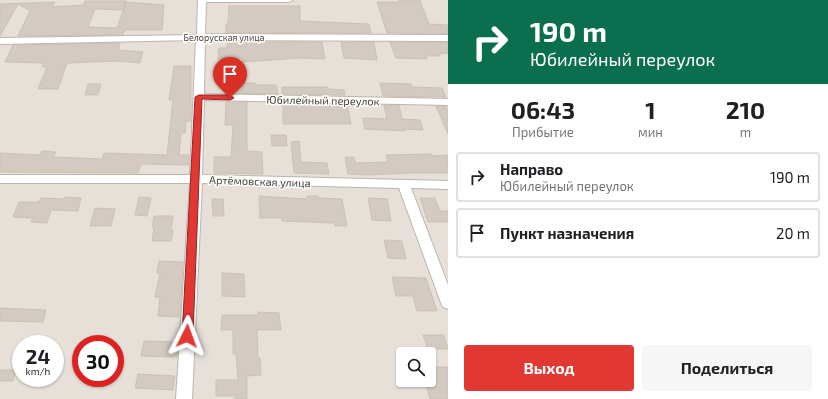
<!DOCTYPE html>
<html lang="ru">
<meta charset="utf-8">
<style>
body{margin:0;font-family:"Exo 2",sans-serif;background:#f6f6f6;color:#202124;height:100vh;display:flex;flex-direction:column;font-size:15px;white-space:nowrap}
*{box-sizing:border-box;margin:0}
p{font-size:13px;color:#757577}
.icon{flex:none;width:22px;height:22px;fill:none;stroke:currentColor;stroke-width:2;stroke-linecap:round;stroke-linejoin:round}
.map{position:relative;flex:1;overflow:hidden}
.sheet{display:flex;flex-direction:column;background:#fff;width:380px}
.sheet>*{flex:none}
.banner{background:#0b6e4f;color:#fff;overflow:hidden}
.controls{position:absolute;left:396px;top:347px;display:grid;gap:8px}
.controls a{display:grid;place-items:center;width:40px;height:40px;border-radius:4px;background:#fff;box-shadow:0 1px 3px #0004;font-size:20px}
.speed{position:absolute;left:12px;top:335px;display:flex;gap:8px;font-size:20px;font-weight:700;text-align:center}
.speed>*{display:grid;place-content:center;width:52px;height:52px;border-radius:50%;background:#fff;box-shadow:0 1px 3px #0004;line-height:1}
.speed small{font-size:10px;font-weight:400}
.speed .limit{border:6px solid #d22;background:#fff;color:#111}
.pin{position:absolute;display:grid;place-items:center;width:34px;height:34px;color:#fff;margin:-41px -17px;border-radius:50% 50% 50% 0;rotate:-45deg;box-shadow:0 0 4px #0007}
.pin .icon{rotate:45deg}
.me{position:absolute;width:44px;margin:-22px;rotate:3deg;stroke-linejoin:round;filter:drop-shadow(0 0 3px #0008)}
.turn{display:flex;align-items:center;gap:14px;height:84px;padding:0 16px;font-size:18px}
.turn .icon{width:52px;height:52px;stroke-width:2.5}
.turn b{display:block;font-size:28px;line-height:34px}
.eta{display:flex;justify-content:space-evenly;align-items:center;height:68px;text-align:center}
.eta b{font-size:24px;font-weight:700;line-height:28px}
.cta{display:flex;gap:8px;margin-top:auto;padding:8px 16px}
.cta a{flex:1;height:46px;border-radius:4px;background:#e13833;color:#fff;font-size:16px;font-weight:700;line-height:46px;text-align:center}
.cta a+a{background:#f6f6f6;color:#202124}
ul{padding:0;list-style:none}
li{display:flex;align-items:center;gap:12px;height:50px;margin:0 8px 6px;padding:0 8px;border:2px solid #e0e0e0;border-radius:4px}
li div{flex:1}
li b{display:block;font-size:15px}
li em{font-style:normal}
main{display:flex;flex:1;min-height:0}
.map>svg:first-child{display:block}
.residential{fill:#e6e0d9;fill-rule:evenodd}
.building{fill:#d3cac1;stroke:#cdc1b5}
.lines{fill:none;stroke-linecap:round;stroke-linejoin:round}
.minor-casing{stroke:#bdb6ad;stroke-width:2}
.minor{fill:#fff;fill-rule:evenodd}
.route{fill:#e13833;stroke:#922421}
.labels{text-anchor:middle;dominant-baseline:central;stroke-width:3;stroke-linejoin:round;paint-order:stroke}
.far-street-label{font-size:9px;fill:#463f39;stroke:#fff}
.street-label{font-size:11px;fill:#463f39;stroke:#fff}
</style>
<main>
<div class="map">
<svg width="448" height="399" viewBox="0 0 448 399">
<rect width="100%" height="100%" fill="#f3efea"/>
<path class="residential" d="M0 0H448V399H0ZM21 344H55V378H21ZM81 344H115V378H81ZM403 354H429V380H403Z"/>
<path class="building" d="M398 0H420L429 24 448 25V34L387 33 377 2H399Z
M85 1H126L123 10 95 9 88 27 117 28 126 2 164 5 162 30H125L123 35 18 36 30 11 18 4 0 36V4L55 2 52 7 83 5Z
M229 6H300V21L369 24 371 33H226V24H228Z
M227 42H322L325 59 300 58 243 62 242 58 218 59 219 48H227Z
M341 42H374L377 60 344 58Z
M390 42H448V53L439 54 440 56H426L427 59 396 58Z
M120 43 118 50 143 52 140 63 117 61 67 63 58 89H38L47 67H42L44 63 5 62 13 45Z
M174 66H191V121H186L185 133H181L179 155H189V165L141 164 138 173 0 172V153L40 155 42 151 56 152 53 157 102 159 104 153 167 155 173 100H169Z
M244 83H255V85H276L278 94 226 93V86H244Z
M380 83 411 84 412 87 442 88 446 97 383 96Z
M88 84H101L98 95H85Z
M282 87H327L328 89 344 90 345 95 282 94Z
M226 102H247V151L262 152 263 174 214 173V157H231L233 125H225Z
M283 103 347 104 351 124H283Z
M384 105H399L402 119 420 120 423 130 404 129 405 131 365 129 363 118 387 119Z
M436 106H446L448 112V134Z
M271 135H286L287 146H272Z
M299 141 301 162 327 163 329 174 294 173 291 142Z
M431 154V156L448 155V173H411L368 175 348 174 345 157H354L355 163 388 162 386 155Z
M259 196 307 199V196H318L319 198 342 199 347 226H335L334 223 282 221V218H260Z
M65 197 81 198 78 211 51 210 47 223 31 222 33 218 13 217 19 202H39L41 198 65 199Z
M139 197 151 198 147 216 135 215Z
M368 198 387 199 391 221 372 220Z
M420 198H435L440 211H448V222H428Z
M212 199H223L224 216H213Z
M95 208 115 209 111 226H90Z
M154 216H173L171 230H173L171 241H152L154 227H152Z
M384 240 402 241 406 259 388 258Z
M159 261 183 262 180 317 158 316 160 297H155L160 274 157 273Z
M222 273 244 274 245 297 222 296Z
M392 277 426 278 437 311H417L413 296H396Z
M0 308 46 310 43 322 0 321Z
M258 312 279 313 281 330H257L258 358H260L261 375 247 376V399H235V396H216V380H238L236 354H233V330H221L222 315H258Z
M423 335H444L448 349H428Z
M144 341 178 342 177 357 141 356Z
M429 367H448V399H430L425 380H429Z
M0 370H16L13 381H0Z
M138 374 175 376 173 390 135 388Z"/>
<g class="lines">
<defs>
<path id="minor" d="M198 0H293L289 2H206L205 34 448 35V41L205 40 204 94 448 99V105L204 100 202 175 448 181V189L411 188 448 285V309L443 307 441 303 399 188 202 183 192 399H176L190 183H0V175H190L196 40 0 44V38L197 35Z"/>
</defs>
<use href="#minor" class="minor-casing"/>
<use href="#minor" class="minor"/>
</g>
<path class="route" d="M199 95H230L234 98 230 100 202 99 193 336 191 340 187 341 183 340 182 336 195 97Z"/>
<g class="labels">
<g class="far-street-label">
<text x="224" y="37">Белорусская улица</text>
</g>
<g class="street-label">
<text transform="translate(323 100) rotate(1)">Юбилейный переулок</text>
<text transform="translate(260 181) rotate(2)">Артёмовская улица</text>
</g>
</g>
</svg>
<div class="controls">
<a><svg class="icon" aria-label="search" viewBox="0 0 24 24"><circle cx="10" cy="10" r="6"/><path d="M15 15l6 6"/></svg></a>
</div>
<div class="speed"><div>24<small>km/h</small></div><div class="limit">30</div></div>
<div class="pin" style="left:230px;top:98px;background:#d93025"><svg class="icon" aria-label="arrive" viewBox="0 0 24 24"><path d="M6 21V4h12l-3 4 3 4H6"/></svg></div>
<svg class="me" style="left:187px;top:336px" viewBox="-20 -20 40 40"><path d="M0-17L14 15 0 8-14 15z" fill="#e13833" stroke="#fff" stroke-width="4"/></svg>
</div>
<section class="sheet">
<div class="banner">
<div class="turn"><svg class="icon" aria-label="right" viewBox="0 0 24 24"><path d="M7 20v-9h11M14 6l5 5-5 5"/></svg><div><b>190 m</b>Юбилейный переулок</div></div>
</div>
<div class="eta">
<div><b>06:43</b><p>Прибытие</p></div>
<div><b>1</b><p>мин</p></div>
<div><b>210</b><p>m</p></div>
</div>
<ul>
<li><svg class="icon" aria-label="right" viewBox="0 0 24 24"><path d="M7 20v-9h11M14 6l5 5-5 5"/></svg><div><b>Направо</b><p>Юбилейный переулок</p></div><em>190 m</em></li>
<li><svg class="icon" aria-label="arrive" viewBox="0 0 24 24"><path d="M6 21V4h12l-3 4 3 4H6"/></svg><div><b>Пункт назначения</b></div><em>20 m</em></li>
</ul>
<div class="cta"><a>Выход</a><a>Поделиться</a></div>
</section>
</main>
